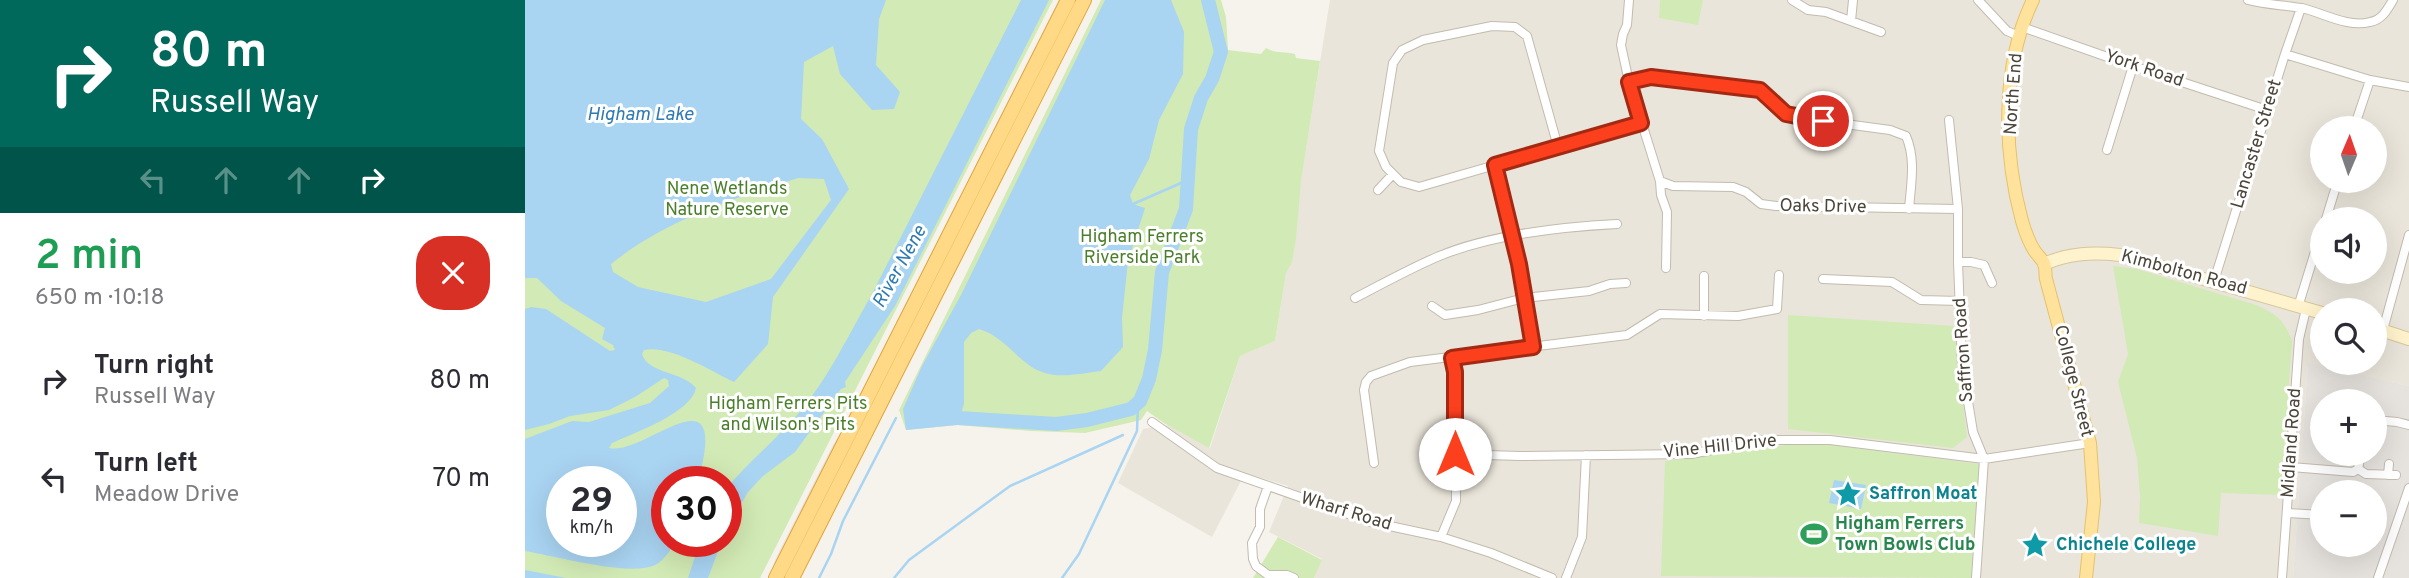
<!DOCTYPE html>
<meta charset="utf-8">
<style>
body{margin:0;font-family:Overpass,sans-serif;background:#f7f7f7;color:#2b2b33;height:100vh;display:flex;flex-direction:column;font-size:26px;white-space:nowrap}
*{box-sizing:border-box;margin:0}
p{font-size:23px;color:#7c7c81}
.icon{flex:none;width:38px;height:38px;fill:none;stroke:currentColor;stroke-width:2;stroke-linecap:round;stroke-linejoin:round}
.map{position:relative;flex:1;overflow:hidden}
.sheet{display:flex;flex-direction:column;background:#fff;width:525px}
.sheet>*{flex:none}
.hud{background:#00695c;color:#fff;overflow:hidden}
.needle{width:46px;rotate:2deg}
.tools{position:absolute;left:1785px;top:116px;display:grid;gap:14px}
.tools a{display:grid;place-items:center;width:77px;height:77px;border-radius:50%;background:#fff;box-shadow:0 7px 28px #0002;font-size:35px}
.speed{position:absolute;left:21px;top:466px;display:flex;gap:14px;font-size:35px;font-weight:700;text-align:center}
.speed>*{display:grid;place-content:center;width:91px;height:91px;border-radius:50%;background:#fff;box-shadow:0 7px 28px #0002;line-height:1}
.speed small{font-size:18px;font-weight:400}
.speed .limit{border:10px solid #d22;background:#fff;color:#111}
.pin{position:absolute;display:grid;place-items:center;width:60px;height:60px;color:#fff;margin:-30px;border:4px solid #fff;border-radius:50%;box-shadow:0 2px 7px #0007}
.me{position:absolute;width:77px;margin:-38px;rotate:0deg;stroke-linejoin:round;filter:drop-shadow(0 0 5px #0008)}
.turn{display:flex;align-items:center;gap:24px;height:147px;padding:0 35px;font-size:32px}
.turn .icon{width:91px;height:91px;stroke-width:2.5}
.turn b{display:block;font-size:49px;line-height:60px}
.lanes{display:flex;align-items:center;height:66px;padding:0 35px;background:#0003;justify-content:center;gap:35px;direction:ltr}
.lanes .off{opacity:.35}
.round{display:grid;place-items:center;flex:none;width:74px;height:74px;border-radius:28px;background:#f7f7f7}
.overview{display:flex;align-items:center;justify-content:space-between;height:119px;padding:0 35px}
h1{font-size:42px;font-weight:600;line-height:52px;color:#1e9e55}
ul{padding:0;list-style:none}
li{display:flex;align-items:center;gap:21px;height:98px;padding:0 35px}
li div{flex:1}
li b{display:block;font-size:26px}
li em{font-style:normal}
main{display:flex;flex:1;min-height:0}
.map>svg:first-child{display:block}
.residential{fill:#eae5da;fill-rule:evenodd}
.industrial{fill:#e6e2dd;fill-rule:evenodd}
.green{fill:#d2eab5;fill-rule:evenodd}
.parking{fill:#e5e3e0}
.water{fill:#a9d4f2;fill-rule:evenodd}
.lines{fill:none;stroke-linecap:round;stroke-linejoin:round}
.stream{stroke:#a9d4f2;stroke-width:2.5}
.river{stroke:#a9d4f2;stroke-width:14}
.minor-casing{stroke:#c2bbae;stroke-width:10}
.secondary-casing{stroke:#d6c79b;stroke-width:14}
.primary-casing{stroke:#e6c16a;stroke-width:14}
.trunk-casing{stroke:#e0a43c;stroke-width:16}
.minor{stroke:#fff;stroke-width:8}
.secondary{stroke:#fff3cd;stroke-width:12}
.primary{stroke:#ffe39c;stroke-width:12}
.trunk{stroke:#ffd985;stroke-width:14}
.route-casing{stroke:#a42913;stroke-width:18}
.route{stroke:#fc3f1d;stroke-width:12}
.labels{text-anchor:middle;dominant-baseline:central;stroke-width:6;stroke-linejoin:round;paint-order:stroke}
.street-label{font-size:18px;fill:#4b4439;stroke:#fff}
.park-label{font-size:18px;fill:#4a7f2a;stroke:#fff}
.culture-label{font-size:18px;font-weight:bold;fill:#0d838f;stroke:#fff;text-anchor:start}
.leisure-label{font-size:18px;font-weight:bold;fill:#27864d;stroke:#fff;text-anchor:start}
.water-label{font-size:19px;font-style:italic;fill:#2e7ab2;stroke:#fff}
</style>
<main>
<section class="sheet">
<div class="hud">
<div class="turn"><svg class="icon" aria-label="right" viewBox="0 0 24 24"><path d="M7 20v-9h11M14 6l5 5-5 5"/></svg><div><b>80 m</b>Russell Way</div></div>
<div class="lanes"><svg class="icon off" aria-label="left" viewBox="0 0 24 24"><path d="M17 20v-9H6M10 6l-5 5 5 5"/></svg><svg class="icon off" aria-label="ahead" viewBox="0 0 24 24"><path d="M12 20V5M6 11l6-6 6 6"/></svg><svg class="icon off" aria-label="ahead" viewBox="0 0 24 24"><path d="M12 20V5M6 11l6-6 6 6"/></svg><svg class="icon" aria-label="right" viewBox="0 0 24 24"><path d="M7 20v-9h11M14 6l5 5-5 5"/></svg></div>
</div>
<div class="overview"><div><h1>2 min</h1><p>650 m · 10:18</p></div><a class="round" style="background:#d93025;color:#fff"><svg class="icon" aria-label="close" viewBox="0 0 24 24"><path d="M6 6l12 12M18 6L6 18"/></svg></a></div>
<ul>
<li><svg class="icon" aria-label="right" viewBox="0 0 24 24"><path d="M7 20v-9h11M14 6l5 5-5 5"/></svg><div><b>Turn right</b><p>Russell Way</p></div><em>80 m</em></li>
<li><svg class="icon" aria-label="left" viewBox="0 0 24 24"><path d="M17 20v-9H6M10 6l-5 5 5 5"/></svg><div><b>Turn left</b><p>Meadow Drive</p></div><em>70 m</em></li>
</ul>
</section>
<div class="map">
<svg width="1884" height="578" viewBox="0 0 1884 578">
<rect width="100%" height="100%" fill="#f6f3ec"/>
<path class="residential" d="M805 0H1884V386L1783 364 1768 578H789L797 559 744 532 763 486 720 473 687 537 593 483 618 429 644 425 685 448 715 356 750 341ZM1797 128H1850V180H1797ZM1797 219H1850V271H1797ZM1797 310H1850V362H1797Z"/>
<path class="industrial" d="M1783 363 1884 386V578H1768ZM1797 401H1850V453H1797ZM1797 492H1850V544H1797Z"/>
<path class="green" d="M0 0H528L235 578H0ZM37 481H96V541H37ZM142 481H201V541H142Z
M576 0H696L701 17 703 50 736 54 741 48C751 54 759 51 770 54L771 58 795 61 776 181 771 239 767 262 761 273 750 341 715 356 684 448 639 423 622 411 616 420 560 433 506 431 432 425 381 430 374 410Z
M1135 0H1178L1173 25 1134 18Z
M1588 266 1612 269 1731 305C1752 314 1759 320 1767 341L1756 495 1696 493 1693 536 1614 523 1615 497 1612 458 1593 382 1603 354Z
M1263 315 1429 326 1442 437 1428 448 1263 429Z
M1282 442 1454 464 1446 578 1136 576 1140 461Z
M753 537 797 560 789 578H728Z"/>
<path class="parking" d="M338 400 249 578H244L251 558 308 445Z"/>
<path class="water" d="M0 0H361L354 19 351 65 375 92 369 109 347 110 315 74 308 46 279 62 276 119 297 139 324 189 248 297 243 344 209 382C186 371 144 344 119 350L117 354C123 374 157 371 171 388 166 413 109 433 87 443L84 448C119 457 206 363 173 481H142V541H151C145 550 140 560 130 565 104 577 30 556 0 551V439L47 421 64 422 125 403 144 386 143 380 139 378 110 397 84 410 45 416 24 424 0 430V309L6 307 21 309 85 351 90 350 88 345 77 339 80 328 36 301 12 278H0ZM273 178 299 179 306 200 246 279 181 302 113 287 88 272 86 264C139 221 209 198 273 178ZM96 481V541H37V481Z
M496 0H524L370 306 320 382 321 387 316 389 270 452 238 476 223 492 201 530V489C223 462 250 441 273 414 303 379 324 334 347 294Z
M580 0H646L659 32 658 74 634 120 624 159 605 195 608 204 620 208 603 261 597 318 598 347 576 371C557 373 535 379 517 372 493 363 481 337 454 329L446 333 439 342V404L432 425 381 430 378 409 397 366 436 295Z
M1309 480 1341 485 1336 509 1304 503Z
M175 541H197L183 578H163Z
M0 570 41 578H0Z"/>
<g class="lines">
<path class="stream" d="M608 204 663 180
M294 578 306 554 318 521 371 418
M369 578 384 560 485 486 598 435
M537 578 554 554 612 431 613 403"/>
<path class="river" d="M434 418 531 424 562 420 606 409 615 401 624 379 630 350 637 272 661 209 666 129 676 98 687 79 696 52 683 0"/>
<defs>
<path id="minor" d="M1104 0 1102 25 1098 34 1096 45 1104 82 1135 181 1136 195 1142 212 1141 268
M1267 0 1283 10 1301 12 1356 32
M1453 0 1482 31 1494 36
M1723 0C1741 5 1759 5 1777 8 1798 13 1823 28 1845 22 1857 20 1862 10 1868 0
M1326 21 1328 0
M1497 27 1608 66 1742 110
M1760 54 1845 80 1884 87
M1104 82 1126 77 1235 90 1261 114 1298 121 1365 130 1381 136C1391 159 1386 184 1384 209
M1424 120 1433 209V262L1437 365 1448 432 1459 459 1451 578
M1829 128 1845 80
M1033 147 1002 36 990 27 967 26 898 40 877 50 868 63 854 151 861 167 876 182 894 187 1116 123
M1582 150 1608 66
M970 165 994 264 1008 347
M1135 181 1148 186 1208 187 1221 192 1236 204 1251 206 1433 209
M853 190 868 174
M1801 219 1813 180
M1433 262H1446L1459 265 1467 283
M1298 279 1367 282 1396 300 1435 301
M1689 281 1760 54 1776 8
M830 298C857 284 884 269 912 257 966 234 1035 227 1092 224
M907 306 920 315 953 310 999 298 1064 291 1085 284 1101 283
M1773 307 1797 229
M1179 316V276
M1858 330 1884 235
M1850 420 1872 422 1884 425
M627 422 692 468 846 522 916 537 966 553 1027 578
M930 454 995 456 1166 454 1239 440H1305L1459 459 1565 443
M849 463 839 390 841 382 846 376 885 362 1102 335 1135 314 1213 316 1252 309 1254 275
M1766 467 1828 472 1833 469 1836 453
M1833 469 1841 474 1871 475
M1863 475 1864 464
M743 486 735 509V527L727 543 728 559 731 566 743 575H762L769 578
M1763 513 1797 515
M916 537 931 501 930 372 927 358
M1041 578 1057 537 1061 455
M1757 578 1774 339 1781 309
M1853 578 1884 488"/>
<path id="secondary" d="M1519 264C1544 253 1568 252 1595 255L1797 313
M1850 328 1884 339"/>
<path id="primary" d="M1508 0C1476 66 1478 151 1497 221 1500 231 1504 242 1509 250 1512 255 1517 259 1519 263 1521 268 1520 275 1521 279L1565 443 1569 502 1561 578"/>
<path id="trunk" d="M251 578 543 0
M267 578 559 0"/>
</defs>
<use href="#minor" class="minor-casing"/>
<use href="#secondary" class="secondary-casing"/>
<use href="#primary" class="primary-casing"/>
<use href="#trunk" class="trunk-casing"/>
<use href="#minor" class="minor"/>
<use href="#secondary" class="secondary"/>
<use href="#primary" class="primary"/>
<use href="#trunk" class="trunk"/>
</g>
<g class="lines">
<defs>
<path id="route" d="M930 454V372L927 358 1008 347 994 264 970 165 1116 123 1104 82 1126 77 1235 90 1261 114 1298 121"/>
</defs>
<use href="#route" class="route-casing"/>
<use href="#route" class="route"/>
</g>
<defs>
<symbol id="sight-bare" viewBox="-9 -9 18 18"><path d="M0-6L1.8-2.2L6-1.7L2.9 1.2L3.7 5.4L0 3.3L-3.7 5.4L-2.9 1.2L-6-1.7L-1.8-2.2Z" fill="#0f9aa8" stroke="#fff" stroke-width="2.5" paint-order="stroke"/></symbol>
<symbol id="stadium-bare" viewBox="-9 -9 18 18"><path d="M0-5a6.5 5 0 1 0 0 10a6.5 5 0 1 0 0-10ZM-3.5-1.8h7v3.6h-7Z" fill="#2e9e5b" stroke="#fff" stroke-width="2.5" paint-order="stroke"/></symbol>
</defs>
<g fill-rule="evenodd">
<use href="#sight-bare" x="1304" y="475" width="38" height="38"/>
<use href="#stadium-bare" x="1270" y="515" width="38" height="38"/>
<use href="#sight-bare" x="1491" y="526" width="38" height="38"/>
</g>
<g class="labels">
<g class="street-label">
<text transform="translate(1619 69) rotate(19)">York Road</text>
<text transform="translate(1489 94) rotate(-86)">North End</text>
<text transform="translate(1732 144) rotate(-73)">Lancaster Street</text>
<text transform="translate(1298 207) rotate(1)">Oaks Drive</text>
<text transform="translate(1659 273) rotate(15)">Kimbolton Road</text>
<text transform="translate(1439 350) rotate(-94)">Saffron Road</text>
<text transform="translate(1548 381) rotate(76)">College Street</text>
<text transform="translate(1767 443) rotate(-86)">Midland Road</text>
<text transform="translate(1195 447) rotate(-6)">Vine Hill Drive</text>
<text transform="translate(821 512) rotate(17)">Wharf Road</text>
</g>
<g class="park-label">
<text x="202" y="189">Nene Wetlands<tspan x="202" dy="21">Nature Reserve</tspan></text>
<text x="617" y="237">Higham Ferrers<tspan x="617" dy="21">Riverside Park</tspan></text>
<text x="263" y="404">Higham Ferrers Pits<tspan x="263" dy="21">and Wilson's Pits</tspan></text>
</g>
<g class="culture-label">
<text x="1344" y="494">Saffron Moat</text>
<text x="1531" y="545">Chichele College</text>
</g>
<g class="leisure-label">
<text x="1310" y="524">Higham Ferrers<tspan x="1310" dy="21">Town Bowls Club</tspan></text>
</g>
<g class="water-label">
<text x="115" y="115">Higham Lake</text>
<text transform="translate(375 267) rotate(-61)">River Nene</text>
</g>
</g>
</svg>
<div class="tools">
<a><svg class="needle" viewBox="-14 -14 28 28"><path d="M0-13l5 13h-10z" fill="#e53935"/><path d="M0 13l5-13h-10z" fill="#7c7c81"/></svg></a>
<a><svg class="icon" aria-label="sound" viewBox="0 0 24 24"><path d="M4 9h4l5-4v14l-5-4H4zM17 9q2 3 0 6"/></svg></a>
<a><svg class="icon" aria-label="search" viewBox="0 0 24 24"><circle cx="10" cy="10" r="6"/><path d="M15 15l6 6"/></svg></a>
<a>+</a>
<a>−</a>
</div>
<div class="speed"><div>29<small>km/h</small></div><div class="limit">30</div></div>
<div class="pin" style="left:1298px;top:121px;background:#d93025"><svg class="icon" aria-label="arrive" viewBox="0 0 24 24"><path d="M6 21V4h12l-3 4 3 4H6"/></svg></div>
<svg class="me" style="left:930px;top:454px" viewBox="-20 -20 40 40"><circle r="19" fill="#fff"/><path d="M0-13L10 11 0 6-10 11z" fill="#fc3f1d"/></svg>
</div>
</main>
